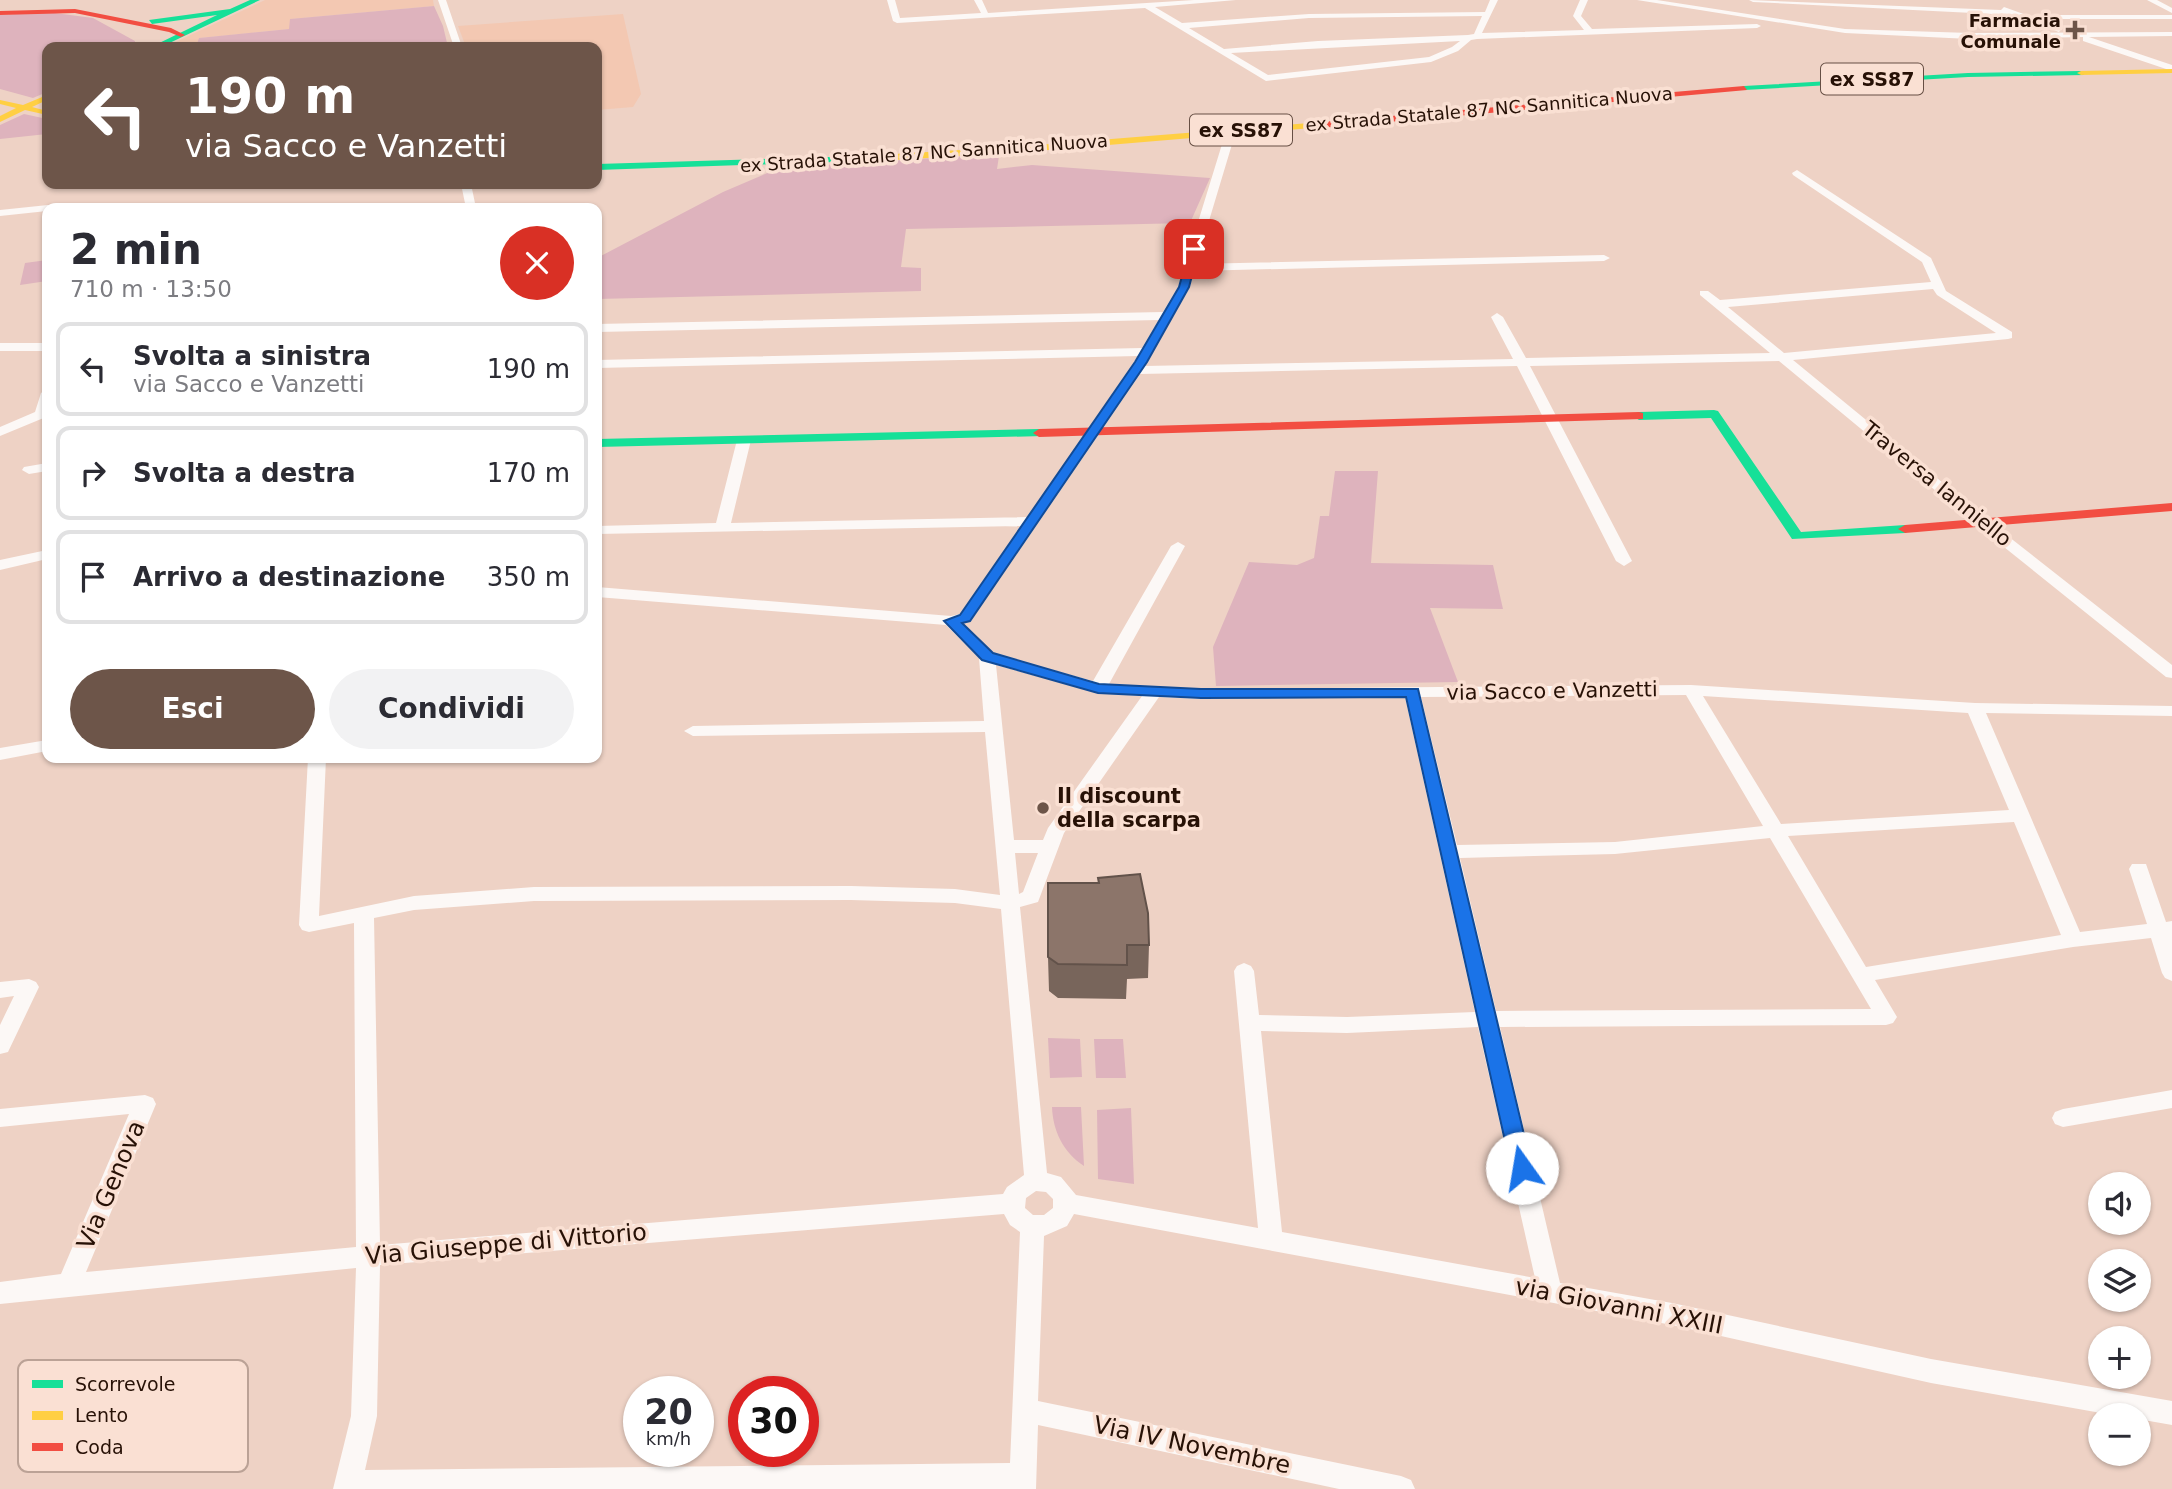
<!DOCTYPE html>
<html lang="it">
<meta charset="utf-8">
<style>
body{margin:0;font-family:"DejaVu Sans",sans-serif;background:#f2f2f3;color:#2b2b33;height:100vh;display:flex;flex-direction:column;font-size:26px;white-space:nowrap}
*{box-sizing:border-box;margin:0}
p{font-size:23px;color:#7c7c81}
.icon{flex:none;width:38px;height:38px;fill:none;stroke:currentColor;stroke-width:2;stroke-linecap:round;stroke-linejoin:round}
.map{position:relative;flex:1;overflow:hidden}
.sheet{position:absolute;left:42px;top:203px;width:560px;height:560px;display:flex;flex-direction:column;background:#fff;border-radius:14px;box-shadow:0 2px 5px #0004}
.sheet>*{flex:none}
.banner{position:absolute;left:42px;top:42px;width:560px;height:147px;border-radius:14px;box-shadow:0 2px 5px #0004;background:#6d5549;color:#fff;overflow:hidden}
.buttons{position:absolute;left:2088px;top:1172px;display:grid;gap:14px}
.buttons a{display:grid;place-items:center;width:63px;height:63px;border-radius:50%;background:#fff;box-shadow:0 2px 5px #0004;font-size:35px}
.speed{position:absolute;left:623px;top:1376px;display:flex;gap:14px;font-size:35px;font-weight:700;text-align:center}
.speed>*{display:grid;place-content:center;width:91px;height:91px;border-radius:50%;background:#fff;box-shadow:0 2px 5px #0004;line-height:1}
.speed small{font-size:18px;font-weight:400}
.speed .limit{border:10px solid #d22;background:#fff;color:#111}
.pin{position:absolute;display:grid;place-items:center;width:60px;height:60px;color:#fff;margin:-30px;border-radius:14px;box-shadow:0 4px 10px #0006}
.me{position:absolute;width:77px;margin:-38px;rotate:347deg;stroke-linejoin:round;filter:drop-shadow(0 0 5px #0008)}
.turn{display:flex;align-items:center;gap:24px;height:147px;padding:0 28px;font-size:32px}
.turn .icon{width:91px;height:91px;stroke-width:2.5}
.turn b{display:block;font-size:49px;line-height:60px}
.round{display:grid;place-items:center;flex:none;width:74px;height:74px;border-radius:37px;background:#f2f2f3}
.overview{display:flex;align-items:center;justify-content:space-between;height:119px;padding:0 28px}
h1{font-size:42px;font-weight:700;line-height:52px}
.action{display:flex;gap:14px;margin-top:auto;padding:14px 28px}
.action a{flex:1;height:80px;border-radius:42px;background:#6d5549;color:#fff;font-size:28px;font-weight:700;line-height:80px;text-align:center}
.action a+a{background:#f2f2f3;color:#2b2b33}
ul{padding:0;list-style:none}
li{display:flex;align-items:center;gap:21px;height:94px;margin:0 14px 10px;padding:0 14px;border:4px solid #e1e1e2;border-radius:14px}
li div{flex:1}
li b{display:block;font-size:26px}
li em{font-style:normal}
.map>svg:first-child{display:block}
.built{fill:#f3c8b2}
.green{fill:#deb3bd}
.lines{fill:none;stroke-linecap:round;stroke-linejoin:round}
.street{fill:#fcf8f6;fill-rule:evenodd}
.fast{fill:#16e098;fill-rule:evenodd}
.slow{fill:#ffcf43;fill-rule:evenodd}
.jam{fill:#f24e42;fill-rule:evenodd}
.wall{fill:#78655b}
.building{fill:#8c756a;stroke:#62524a;stroke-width:2}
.route{fill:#1a73e8;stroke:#114b97;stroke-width:2}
.poi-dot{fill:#6d5549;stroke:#fae0d3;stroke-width:2.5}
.labels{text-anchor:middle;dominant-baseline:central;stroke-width:7;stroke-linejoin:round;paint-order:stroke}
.far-poi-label{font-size:18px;font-weight:bold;fill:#271106;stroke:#fae0d3;text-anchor:end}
.far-street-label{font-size:18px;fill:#271106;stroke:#fae0d3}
.shield{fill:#fae0d3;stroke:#664f44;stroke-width:2}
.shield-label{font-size:19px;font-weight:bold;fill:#271106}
.street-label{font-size:21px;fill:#271106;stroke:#fae0d3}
.poi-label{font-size:21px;font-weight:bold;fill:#271106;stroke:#fae0d3;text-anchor:start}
.near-street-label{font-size:24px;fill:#271106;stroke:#fae0d3}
.key{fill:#fae0d3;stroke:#bba296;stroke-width:2}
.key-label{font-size:19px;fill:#271106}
</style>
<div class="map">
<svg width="2172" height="1489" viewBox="0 0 2172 1489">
<rect width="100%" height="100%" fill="#eed2c5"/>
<path class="built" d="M265 0H433L434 6 291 19 290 29 200 38 196 47H165Z
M623 14 641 94 633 107 597 110V47H466L458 26Z"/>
<path class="green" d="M434 6 443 26 448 47H241L240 45 196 47 199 38 289 29 290 19Z
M47 12 93 18 135 41V47H47V92L33 98 0 89V15Z
M24 114 47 119V134L0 139V125Z
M964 156V158L999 156 997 169 1032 165 1210 178 1190 223 906 229 901 267 921 268V291L597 299V258L723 192 779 168Z
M47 260V281L20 285 25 263Z
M1335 471H1378L1371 563 1493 565 1503 609 1430 608 1458 682 1216 686 1213 647 1249 562 1297 565 1314 558 1320 516H1329Z
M1048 1038 1080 1039 1082 1077 1050 1078Z
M1094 1039H1123L1126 1078H1096Z
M1052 1107H1081L1084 1166C1063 1152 1053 1131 1052 1107Z
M1131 1108 1134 1184 1098 1179 1097 1110Z"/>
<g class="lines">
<path class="street" d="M438 0H446L462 47H454Z
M887 0H895L900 18 981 13 974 0H982L988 13 1194 0H1236L1155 7 1182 23 1309 14 1485 12 1490 0H1498L1482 33 1584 30 1573 16 1580 0H1588L1581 16 1592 29 1757 24 1761 26 1757 28 1477 39 1471 40 1458 51 1431 62 1266 81 1145 8 897 23 893 21ZM1482 16 1474 34 1468 35 1318 41 1224 49 1189 28 1309 18ZM1460 41 1452 47 1429 57 1268 75 1231 53Z
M1637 0H1657L1845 29 1970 33 2172 32V36L2089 37 2172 65V71L2083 41V37L1970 39 1845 33Z
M1749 0 2001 10 2004 7 2032 17 2036 15H2172V19H2039L2062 28 2059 32 2013 15 1753 2Z
M2147 0H2157L2172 8V13Z
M1228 138 1233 141 1196 264 1604 255 1610 258 1604 261 1194 271 1190 287 1145 366 1513 359 1491 317 1497 313 1503 317 1526 358 1770 353 1700 295V291H1708L1720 300 1931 282 1922 262 1793 175 1792 173 1797 170 1931 258 1946 291 2012 332V338L2008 339 1793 360 2004 533 2172 665V678L2166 677 1994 539 1779 361 1530 366 1632 561 1624 566 1616 561 1517 366 1140 374 971 621 962 623 993 654 1093 681 1171 546 1178 542 1185 546 1109 684 1201 689 1691 685 1975 703 2172 706V716L1986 713 2080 932 2147 924 2129 869 2132 864H2146L2166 922 2172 921V981L2165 978 2162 973 2151 938 2073 947 1875 980 1897 1017 1893 1023 1886 1025 1500 1027 1560 1283 1672 1303 1931 1359 2172 1401V1425L2138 1419V1416H2118L1931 1383 1672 1325 1074 1214 1067 1226 1044 1236 1038 1401 1401 1476 1411 1480 1415 1489H1339L1038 1425 1036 1489H333L351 1416 356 1268 0 1304V1282L61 1274 129 1114 0 1127V1109L145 1095 153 1098 156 1104 86 1272 356 1247 354 923 309 932 302 930 299 925 308 758H326L319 916 414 896 534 887 851 886 955 889 1000 895 985 732 693 736 684 731 693 726 984 721 979 658 946 625 597 597V587L951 616 960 614 1021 526 597 534V526L716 523 737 440 744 436 751 440 731 523 1028 517 1138 356 597 368V360L1142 348 1159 320 597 332V324L1163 312 1178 287 1223 141ZM1933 289 1937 295 1996 333 1784 353 1728 307ZM996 665 1098 693 1142 696 1048 828 1043 840H1014ZM1686 695 1763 826 1615 842 1457 845 1421 697ZM1703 696 1968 713 2009 810 1781 824ZM1159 697 1201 699 1405 697 1475 1012 1347 1017 1259 1015 1254 971 1251 966 1244 963 1237 966 1234 971 1258 1228 1076 1195 1061 1177 1047 1173 1020 907 1038 902 1064 833ZM2014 822 2061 935 1866 967 1788 836ZM1770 838 1871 1009 1496 1011 1460 858 1615 854ZM1015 853H1038L1023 892 1019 894ZM851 900 955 903 1001 909 1024 1175 1007 1187 1003 1194 380 1245 374 918 414 910 534 901ZM1478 1027 1535 1278 1282 1232 1261 1031 1347 1033ZM1036 1191 1046 1192 1053 1199V1208L1044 1215H1033L1025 1208 1026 1198ZM1004 1214 1010 1225 1020 1232 1010 1463 365 1470 377 1416 380 1265Z
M461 184H471L476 208H466Z
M48 205 53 208H47V211L0 216V210Z
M0 343H47V351H0Z
M47 389 46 417 0 436V427L35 412 41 393Z
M47 463V471L29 474 22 470 24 467Z
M47 550V559L0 570V560Z
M47 740V751L0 760V748Z
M29 979 36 982 39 987 8 1052 0 1054V1025L14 996 0 998V982Z
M2172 1090V1108L2063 1127 2055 1124 2052 1118 2055 1112 2063 1109Z"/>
<path class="fast" d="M250 0H260L161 47H151L217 15 152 24 149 20 230 9Z
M2081 71 2084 75 1968 77 1744 90 1740 88 1744 86 1968 73Z
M861 156 865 159 864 161 597 170V164Z
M1714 410 1718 411 1801 532 1905 525 1912 529 1905 533 1792 539 1711 418 1639 420 1633 416 1639 412Z
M1039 429 1045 433 1043 436 597 447V439Z"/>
<path class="slow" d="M2172 69V73L2081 75 2077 73 2081 71Z
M47 95V100L32 107 47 111V115L25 110 0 122V116L16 108 0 104V100L23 105Z
M1321 122 1324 123V127L1025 152 861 162 857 159 861 156 1025 146Z"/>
<path class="jam" d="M75 9 171 28 185 35 181 37 169 32 75 13 0 15V11Z
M1744 86 1747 90 1321 128 1317 125 1321 122Z
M1639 412 1643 413V419L1039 437 1033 433 1039 429Z
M2172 503V511L1905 533 1898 529 1905 525Z"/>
</g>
<path class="wall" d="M1098 878 1149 945 1148 978 1127 979 1126 999 1058 998 1049 991 1048 957 1098 883Z"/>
<path class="building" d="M1140 874 1148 913 1149 945H1127V965L1058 964 1048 957V883H1099L1098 878Z"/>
<path class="route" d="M1190 247 1199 249 1189 287 1147 362 970 621 962 623 993 653 1099 684 1201 689H1418L1532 1168 1529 1174 1522 1177 1514 1174 1511 1168 1406 697 1201 698 1098 693 982 660 944 621 960 615 1135 362 1179 287Z"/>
<g class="poi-dot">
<path d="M2071.5 19.5h7v7h7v7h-7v7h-7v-7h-7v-7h7z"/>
<circle cx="1043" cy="808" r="7"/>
</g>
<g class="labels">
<g class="far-poi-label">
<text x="2061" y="20">Farmacia<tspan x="2061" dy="21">Comunale</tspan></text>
</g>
<g class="far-street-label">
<text transform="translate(1489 109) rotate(-5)">ex Strada Statale 87 NC Sannitica Nuova</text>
<text transform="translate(924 153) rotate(-4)">ex Strada Statale 87 NC Sannitica Nuova</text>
</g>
<g class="shield">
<rect x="1821" y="63.5" width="102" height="31" rx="5"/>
<rect x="1190" y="114.5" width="102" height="31" rx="5"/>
</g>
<g class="shield-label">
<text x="1872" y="79">ex SS87</text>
<text x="1241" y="130">ex SS87</text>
</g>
<g class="street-label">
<text transform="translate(1937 484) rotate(39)">Traversa Ianniello</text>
<text transform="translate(1552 691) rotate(-1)">via Sacco e Vanzetti</text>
</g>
<g class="poi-label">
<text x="1057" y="796">Il discount<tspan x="1057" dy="24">della scarpa</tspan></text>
</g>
<g class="near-street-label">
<text transform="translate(111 1185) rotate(-67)">Via Genova</text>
<text transform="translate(506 1244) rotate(-5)">Via Giuseppe di Vittorio</text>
<text transform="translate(1619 1306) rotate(11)">via Giovanni XXIII</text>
<text transform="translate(1192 1445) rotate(12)">Via IV Novembre</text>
</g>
</g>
<rect x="18" y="1360" width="230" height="112" rx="10" class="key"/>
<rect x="32" y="1380" width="31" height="8" fill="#16e098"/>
<rect x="32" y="1411" width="31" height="9" fill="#ffcf43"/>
<rect x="32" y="1443" width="31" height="8" fill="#f24e42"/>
<g class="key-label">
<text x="75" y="1391">Scorrevole</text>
<text x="75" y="1422">Lento</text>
<text x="75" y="1454">Coda</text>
</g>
</svg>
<div class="buttons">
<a><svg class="icon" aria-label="sound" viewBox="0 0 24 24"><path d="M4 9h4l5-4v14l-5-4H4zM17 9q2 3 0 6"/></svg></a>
<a><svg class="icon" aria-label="layers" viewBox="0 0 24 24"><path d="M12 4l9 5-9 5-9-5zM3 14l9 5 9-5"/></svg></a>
<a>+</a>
<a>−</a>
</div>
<div class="speed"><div>20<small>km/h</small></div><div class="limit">30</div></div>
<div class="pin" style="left:1194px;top:249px;background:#d93025"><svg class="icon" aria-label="arrive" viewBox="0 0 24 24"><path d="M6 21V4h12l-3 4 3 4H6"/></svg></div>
<svg class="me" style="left:1522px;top:1168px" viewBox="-20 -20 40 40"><circle r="19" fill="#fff"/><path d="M0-13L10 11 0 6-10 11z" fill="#1a73e8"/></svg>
<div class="banner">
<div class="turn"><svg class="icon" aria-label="left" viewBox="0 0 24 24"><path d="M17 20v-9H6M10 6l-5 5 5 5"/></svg><div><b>190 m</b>via Sacco e Vanzetti</div></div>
</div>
<section class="sheet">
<div class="overview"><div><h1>2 min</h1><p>710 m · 13:50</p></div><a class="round" style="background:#d93025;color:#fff"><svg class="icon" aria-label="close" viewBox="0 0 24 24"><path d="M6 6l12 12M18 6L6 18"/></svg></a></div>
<ul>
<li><svg class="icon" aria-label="left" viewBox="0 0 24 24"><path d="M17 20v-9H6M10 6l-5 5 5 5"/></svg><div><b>Svolta a sinistra</b><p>via Sacco e Vanzetti</p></div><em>190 m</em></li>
<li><svg class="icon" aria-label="right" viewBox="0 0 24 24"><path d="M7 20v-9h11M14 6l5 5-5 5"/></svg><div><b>Svolta a destra</b></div><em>170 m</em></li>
<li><svg class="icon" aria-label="arrive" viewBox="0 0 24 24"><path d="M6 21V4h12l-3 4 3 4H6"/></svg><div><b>Arrivo a destinazione</b></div><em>350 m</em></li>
</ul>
<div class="action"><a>Esci</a><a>Condividi</a></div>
</section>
</div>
